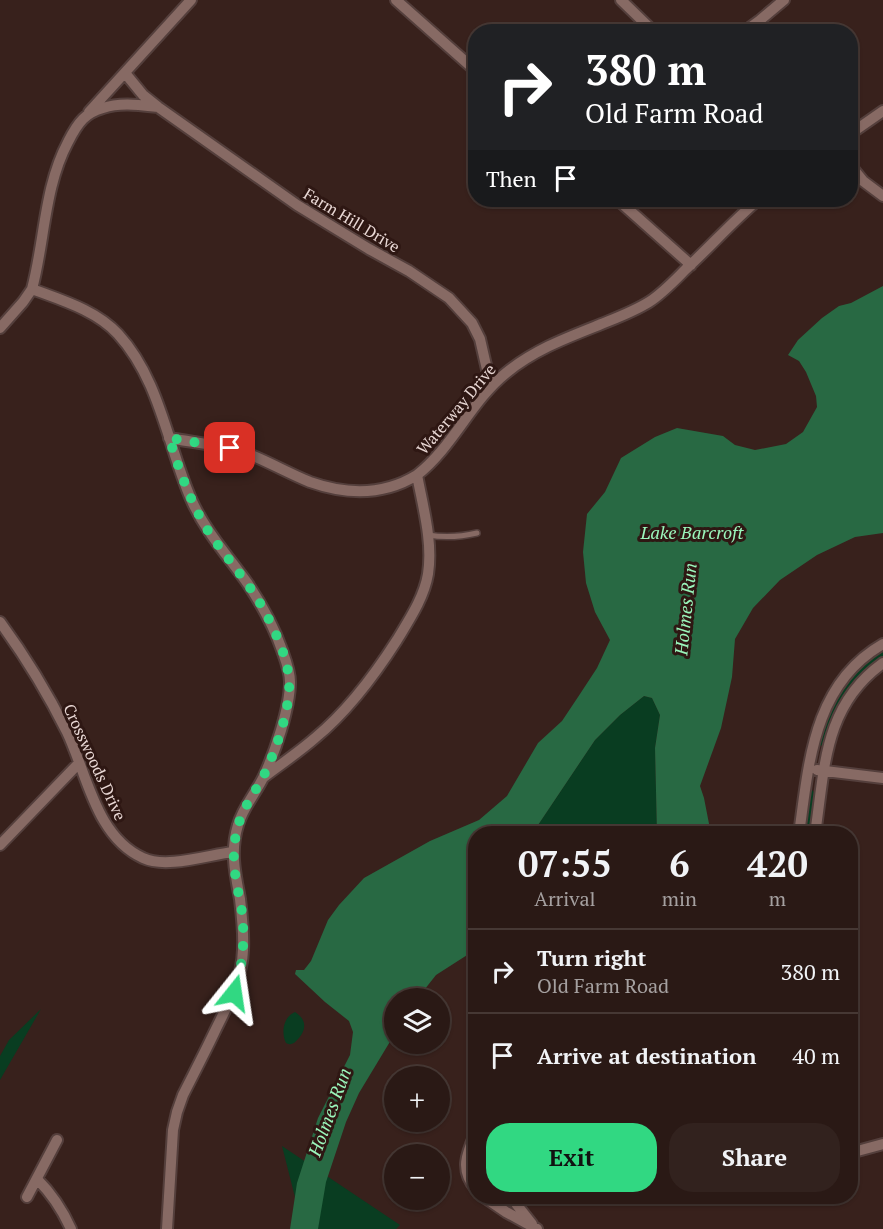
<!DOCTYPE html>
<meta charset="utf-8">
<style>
body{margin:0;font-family:"PT Serif",serif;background:#32221e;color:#f1f3f6;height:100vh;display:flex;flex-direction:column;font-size:22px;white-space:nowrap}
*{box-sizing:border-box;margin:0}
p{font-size:20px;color:#a5a0a0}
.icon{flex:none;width:33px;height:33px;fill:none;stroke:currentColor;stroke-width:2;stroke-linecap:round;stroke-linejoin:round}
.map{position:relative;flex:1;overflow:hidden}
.details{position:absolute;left:468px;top:826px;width:390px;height:378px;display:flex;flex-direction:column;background:#2a1915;border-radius:24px;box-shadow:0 2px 4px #0004,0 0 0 2px #463834}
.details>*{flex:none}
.hud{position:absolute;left:468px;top:24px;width:390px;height:183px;border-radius:24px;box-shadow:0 2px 4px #0004,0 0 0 2px #463834;background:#202124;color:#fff;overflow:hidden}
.buttons{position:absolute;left:384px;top:988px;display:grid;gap:12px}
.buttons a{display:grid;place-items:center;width:66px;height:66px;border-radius:50%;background:#2a1915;box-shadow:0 2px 4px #0004,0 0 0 2px #463834;font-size:30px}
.pin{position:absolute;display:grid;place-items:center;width:51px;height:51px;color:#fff;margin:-26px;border-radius:12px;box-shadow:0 3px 9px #0006}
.me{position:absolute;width:66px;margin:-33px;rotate:15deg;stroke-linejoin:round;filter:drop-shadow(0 0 4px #0008)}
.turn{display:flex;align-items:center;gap:21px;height:126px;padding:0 18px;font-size:27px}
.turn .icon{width:78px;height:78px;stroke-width:2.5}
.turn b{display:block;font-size:42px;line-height:51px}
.then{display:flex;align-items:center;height:57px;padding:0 18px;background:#0003;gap:12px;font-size:22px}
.eta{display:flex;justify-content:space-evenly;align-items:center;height:102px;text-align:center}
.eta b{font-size:36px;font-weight:700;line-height:42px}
.cta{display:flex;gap:12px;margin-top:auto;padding:12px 18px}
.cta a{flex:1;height:69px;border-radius:24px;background:#31d882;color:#111;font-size:24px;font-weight:700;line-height:69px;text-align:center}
.cta a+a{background:#32221e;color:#f1f3f6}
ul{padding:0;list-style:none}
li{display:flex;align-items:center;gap:18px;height:84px;padding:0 18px;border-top:2px solid #463834}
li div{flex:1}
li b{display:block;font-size:22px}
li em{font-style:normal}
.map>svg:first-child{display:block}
.green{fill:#093d21}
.water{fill:#286943}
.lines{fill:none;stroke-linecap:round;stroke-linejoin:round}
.service-casing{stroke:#543f3c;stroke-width:8}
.minor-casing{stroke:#543f3c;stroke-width:14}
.service{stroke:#876a64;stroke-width:5}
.minor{stroke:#876a64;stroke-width:10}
.route{stroke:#31d882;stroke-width:10;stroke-dasharray:0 18}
.labels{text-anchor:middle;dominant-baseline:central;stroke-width:6;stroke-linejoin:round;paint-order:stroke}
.street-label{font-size:16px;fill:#e9d8d5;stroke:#2e1713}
.water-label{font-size:18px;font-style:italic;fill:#9bf7bc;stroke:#2e1713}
</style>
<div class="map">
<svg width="883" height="1229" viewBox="0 0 883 1229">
<rect width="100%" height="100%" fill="#38211c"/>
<path class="green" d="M883 649V658C849 681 835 707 822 745L819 747H817V733L838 693 858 668Z
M644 696 652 698 660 715 655 748 657 834H532L595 740 620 715Z
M809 790H812L815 793 810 834H803Z
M41 1009 0 1080V1056L9 1040Z
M295 1012C306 1019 307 1028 299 1038 297 1040 294 1044 291 1044 289 1045 287 1043 286 1043 281 1033 283 1017 295 1012Z
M282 1146 400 1225 396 1229H298L300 1217Z"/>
<path class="water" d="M883 286V533L855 537 817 555 780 580 753 608 735 639 732 677 721 728 700 786 704 798 711 834H657L655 748 660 715 652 698 644 696 620 715 595 740 532 834H476L475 950 436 975 417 999H394V1035L359 1093 346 1122 326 1182 318 1229H290L297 1183 318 1118 350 1055 353 1032 349 1021 325 1002 295 974 296 970H304L311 961 328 920 339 905 364 878 430 841 479 820 507 796 538 743 562 721 580 694 597 668 610 640 595 612 586 583 583 552 587 514 605 492 621 458 655 437 677 428 723 436 735 445 755 450 786 444 803 432 817 407 816 396 806 372 799 361 788 355 798 340 822 318 839 306 851 303Z"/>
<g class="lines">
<defs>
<path id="service" d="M428 535C446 538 460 537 477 533"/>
<path id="minor" d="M396 0 476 71
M621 0 654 32
M744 32 759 21 784 0
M125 73 143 95 158 107 297 205 369 249 409 271 449 298 472 323 480 339 491 387
M89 112 191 0
M850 134 883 111
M850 165 863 181 883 196
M618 200 691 265
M32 289C61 300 96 310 118 334 160 380 167 444 191 499 205 531 228 556 248 584 262 605 274 627 282 650 286 661 290 671 290 682 290 708 275 752 264 776 256 793 243 807 238 825 230 851 235 873 240 899 242 916 244 933 243 950 242 980 227 1006 214 1033 204 1054 193 1075 183 1095L177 1112 173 1130 167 1229
M0 328 23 302 32 289C45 240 44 187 68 142 72 134 77 125 83 119 88 114 96 110 103 108 120 102 140 105 158 107
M169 438C196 443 225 445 251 455 271 463 290 474 310 482 347 495 383 496 417 475
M0 622C25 656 48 694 67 732 87 774 96 837 143 858 166 869 208 855 233 852
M817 770 883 778
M264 777C281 764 299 752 315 738 348 711 374 676 397 640 409 620 424 598 428 574 433 542 423 507 417 475 453 447 471 401 506 373 534 350 566 338 599 325 616 318 633 312 649 302 663 293 674 281 686 269 711 246 733 221 758 200
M799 834C809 763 813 684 883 644
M815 834C825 769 823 706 883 663
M0 845 79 763
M476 1132C467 1153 459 1170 476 1189
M850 1153 883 1144
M37 1179C52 1194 62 1209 71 1229
M27 1197 57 1140
M484 1197 506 1212 537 1229
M513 1197 517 1205 532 1224"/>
</defs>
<use href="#service" class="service-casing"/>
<use href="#minor" class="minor-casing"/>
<use href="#service" class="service"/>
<use href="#minor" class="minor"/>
</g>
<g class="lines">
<path class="route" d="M230 448 169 438C179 469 189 498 205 526 218 547 234 565 248 585 262 604 273 626 282 649 287 664 290 677 289 693 286 720 276 750 264 775 262 781 258 785 255 791 245 807 237 822 235 841 231 865 238 888 242 912 245 940 243 966 234 993"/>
</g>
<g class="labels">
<g class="street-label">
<text transform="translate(352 220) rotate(31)">Farm Hill Drive</text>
<text transform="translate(456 409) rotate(-50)">Waterway Drive</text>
<text transform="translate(95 762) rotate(65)">Crosswoods Drive</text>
</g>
<g class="water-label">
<text x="692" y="532">Lake Barcroft</text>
<text transform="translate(685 609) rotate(-84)">Holmes Run</text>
<text transform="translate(329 1112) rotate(-70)">Holmes Run</text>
</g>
</g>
</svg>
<div class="buttons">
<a><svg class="icon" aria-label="layers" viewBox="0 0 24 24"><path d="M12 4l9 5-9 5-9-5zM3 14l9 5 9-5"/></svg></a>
<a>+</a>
<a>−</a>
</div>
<div class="pin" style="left:230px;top:448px;background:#d93025"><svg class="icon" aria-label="arrive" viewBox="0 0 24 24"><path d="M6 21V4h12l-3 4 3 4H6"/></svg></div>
<svg class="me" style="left:234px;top:993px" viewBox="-20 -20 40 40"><path d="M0-17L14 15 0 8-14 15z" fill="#31d882" stroke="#fff" stroke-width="4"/></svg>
<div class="hud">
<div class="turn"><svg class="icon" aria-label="right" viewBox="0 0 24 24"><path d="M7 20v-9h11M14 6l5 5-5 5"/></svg><div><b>380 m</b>Old Farm Road</div></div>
<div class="then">Then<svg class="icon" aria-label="arrive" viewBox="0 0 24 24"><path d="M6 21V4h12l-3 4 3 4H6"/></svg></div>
</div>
<section class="details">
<div class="eta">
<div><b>07:55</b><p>Arrival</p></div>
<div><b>6</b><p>min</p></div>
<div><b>420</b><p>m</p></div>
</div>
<ul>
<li><svg class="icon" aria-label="right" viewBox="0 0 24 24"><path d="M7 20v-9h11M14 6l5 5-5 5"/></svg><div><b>Turn right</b><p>Old Farm Road</p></div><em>380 m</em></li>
<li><svg class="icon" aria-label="arrive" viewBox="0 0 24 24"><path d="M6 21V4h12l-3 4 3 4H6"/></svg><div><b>Arrive at destination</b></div><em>40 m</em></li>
</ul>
<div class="cta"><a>Exit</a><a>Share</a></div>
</section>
</div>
